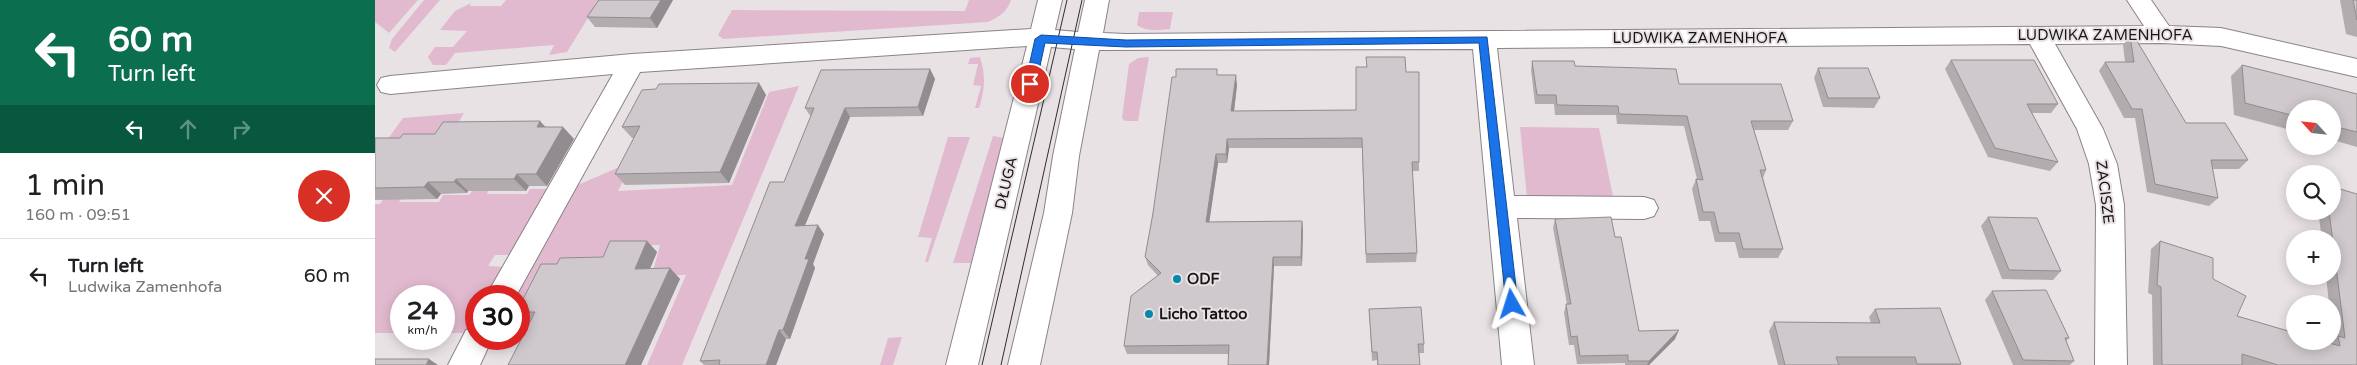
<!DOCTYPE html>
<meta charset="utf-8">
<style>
body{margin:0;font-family:"Varela Round",sans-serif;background:#f2f2f2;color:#202124;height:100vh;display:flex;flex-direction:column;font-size:19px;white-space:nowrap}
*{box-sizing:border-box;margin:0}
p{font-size:16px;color:#757577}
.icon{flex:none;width:28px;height:28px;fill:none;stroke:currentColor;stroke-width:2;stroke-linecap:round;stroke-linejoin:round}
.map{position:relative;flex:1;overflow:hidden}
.details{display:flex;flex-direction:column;background:#fff;width:375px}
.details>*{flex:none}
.hud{background:#0b6e4f;color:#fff;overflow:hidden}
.needle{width:32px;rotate:297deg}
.fabs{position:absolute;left:1911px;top:100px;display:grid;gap:10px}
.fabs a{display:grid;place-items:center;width:55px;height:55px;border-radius:50%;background:#fff;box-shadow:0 2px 12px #0003;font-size:25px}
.speed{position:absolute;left:15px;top:285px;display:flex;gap:10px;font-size:25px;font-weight:700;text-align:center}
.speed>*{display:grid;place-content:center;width:65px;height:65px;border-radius:50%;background:#fff;box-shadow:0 2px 12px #0003;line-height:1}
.speed small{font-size:12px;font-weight:400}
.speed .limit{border:8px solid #d22;background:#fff;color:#111}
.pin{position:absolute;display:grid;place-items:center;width:42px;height:42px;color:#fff;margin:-21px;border:2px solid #fff;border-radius:50%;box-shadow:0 1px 5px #0007}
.me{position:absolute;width:55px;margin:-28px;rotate:354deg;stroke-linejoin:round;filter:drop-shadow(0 0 4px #0008)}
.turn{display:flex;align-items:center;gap:18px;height:105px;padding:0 25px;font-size:22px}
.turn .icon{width:65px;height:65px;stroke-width:2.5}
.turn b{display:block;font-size:35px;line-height:42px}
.lanes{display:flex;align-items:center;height:48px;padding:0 25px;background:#0003;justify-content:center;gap:25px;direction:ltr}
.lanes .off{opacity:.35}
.round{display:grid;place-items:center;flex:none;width:52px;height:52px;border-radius:26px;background:#f2f2f2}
.headline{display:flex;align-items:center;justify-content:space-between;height:85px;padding:0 25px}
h1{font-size:30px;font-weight:600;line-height:38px}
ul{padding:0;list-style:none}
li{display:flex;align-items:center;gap:15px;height:75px;padding:0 25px;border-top:1px solid #e0e0e0}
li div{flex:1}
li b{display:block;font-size:19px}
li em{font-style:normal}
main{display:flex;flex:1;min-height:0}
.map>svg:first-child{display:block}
.green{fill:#e2bad0}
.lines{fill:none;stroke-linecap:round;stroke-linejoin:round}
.minor-casing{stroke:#8a8387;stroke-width:2}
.minor{fill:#fff;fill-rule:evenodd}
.tram{stroke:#2f2d2e;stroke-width:1}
.wall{fill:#b2acaf}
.shaded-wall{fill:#918c8f}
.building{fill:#cfc8cc;stroke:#918c8f}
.route{fill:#1a73e8;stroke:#114b97}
.poi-dot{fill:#0489aa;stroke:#e9e2e5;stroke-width:2}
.labels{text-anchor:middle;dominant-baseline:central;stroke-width:4;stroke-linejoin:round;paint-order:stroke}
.street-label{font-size:15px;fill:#181617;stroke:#e9e2e5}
.poi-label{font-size:15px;font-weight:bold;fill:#181617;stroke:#e9e2e5;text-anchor:start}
</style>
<main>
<section class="details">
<div class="hud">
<div class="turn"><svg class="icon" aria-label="left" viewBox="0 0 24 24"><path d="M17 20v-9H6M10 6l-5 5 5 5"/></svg><div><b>60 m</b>Turn left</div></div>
<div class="lanes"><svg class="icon" aria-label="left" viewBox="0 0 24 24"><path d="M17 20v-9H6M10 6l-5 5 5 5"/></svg><svg class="icon off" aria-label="ahead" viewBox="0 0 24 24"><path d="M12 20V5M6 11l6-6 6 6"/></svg><svg class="icon off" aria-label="right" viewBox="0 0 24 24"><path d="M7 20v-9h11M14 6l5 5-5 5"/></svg></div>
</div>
<div class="headline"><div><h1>1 min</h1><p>160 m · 09:51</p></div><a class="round" style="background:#d93025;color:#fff"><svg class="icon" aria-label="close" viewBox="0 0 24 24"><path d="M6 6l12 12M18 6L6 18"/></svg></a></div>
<ul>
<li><svg class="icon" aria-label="left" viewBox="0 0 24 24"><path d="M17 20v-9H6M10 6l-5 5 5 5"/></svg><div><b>Turn left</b><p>Ludwika Zamenhofa</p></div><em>60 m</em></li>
</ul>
</section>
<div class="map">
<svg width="1982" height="365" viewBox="0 0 1982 365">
<rect width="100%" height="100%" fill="#e9e2e5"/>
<path class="green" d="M0 0H43L14 33 0 22Z
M49 0H65L20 52 14 48 17 39Z
M131 0H229L221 5 192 52 174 55 179 45 80 53 71 65H58L53 57 60 47H78L92 31 65 30 80 11 96 3 95 6H126Z
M594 0H636C632 12 624 17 613 22L348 39 343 35 357 10 590 11Z
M764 12H798L795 29C784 30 771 32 762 25Z
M605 57C611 76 610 89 604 108H600L606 86 598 85 603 64H593L595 58Z
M774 57 763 121H750L747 118 754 64 763 58Z
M424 86 307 365H272L311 275H277L285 245 243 246 232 263 175 271 144 321V296H139L196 188 258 161 243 191 357 185 394 92Z
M89 113 71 144 7 147 28 118Z
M1145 127 1224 128 1239 201 1152 198Z
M618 136 629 138 596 263H578Z
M573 137H595L553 262H550L557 238 543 237Z
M99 189H114L112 194H152L155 189H176L137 255H120L113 266 131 267 113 296H101V317L92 333H69V296H26V333H0V204H5L10 197H27L24 202H64L68 195H94Z
M527 337 518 365H505L513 338Z"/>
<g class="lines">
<defs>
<path id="minor" d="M663 0H687L680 30 703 32 710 0H734L728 33 751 34 1769 26 1752 0H1776L1794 26 1846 28 1982 59V77L1846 46 1787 43 1680 44 1728 129 1742 164 1749 205 1752 365H1720L1721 205 1714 164 1702 129 1655 44 1122 48 1139 196 1269 197 1279 200 1283 208 1279 216 1269 219 1142 218 1159 365H1127L1098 49 724 50 704 156 697 213 665 365H633L669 213 678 156 700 49 676 47 603 365H571L652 46 265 72 141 296H111L238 74 15 94 6 92 2 85 6 78 15 76 257 54 656 29Z
M101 326V339H117L105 365H73L91 330Z"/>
</defs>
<use href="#minor" class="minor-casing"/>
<use href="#minor" class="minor"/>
<path class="tram" d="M607 365 692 0
M626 365 707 0"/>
</g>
<path class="wall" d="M224 0H298L282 28 220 27 212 17Z
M1965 0H1982V37L1971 34Z
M1755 36 1811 123 1873 160 1864 169H1837L1843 198 1834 206 1772 192 1760 118H1749L1724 71 1730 62H1750L1748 45Z
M1576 60 1683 104 1676 113H1657L1683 162 1675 171 1613 157 1570 69Z
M1157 61 1200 66 1304 84 1418 121 1413 130H1379L1391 170 1388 178 1408 249 1403 258H1364L1360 242H1340L1335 221H1324L1317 189 1321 179H1322L1309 126 1242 124 1241 115H1180L1179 104H1160L1156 70Z
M1867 65 1982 94V147L1958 140V109H1920V131L1859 115 1856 76Z
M1443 68 1505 98 1499 108 1448 107 1439 78Z
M555 69 560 79 548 116 475 117 430 225 449 234 438 264 440 268 415 339H411L401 365H329L325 361 409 182 436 117 430 108Z
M1031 72 1044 162V171H1037L1042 253 1041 262 991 263 987 148H854L852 163H843L834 222 927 221 928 230 927 266H899L894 365H853L854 354H752L749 346 783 276 773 265 770 257 778 213 801 77 843 75 862 85 859 111 981 110Z
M384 83 391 95 354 183 250 185 240 174 259 138H257L247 127Z
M170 127H188L199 139 172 186H154L151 191H93L92 193 66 194 62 199 0 200V138H25L60 134Z
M1943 211H1958L1982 365H1778L1777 295 1773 293 1776 249 1785 241 1838 279 1862 316 1953 343 1956 341H1958V304H1954L1951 276H1958V239H1947Z
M1613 217 1686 271 1678 280 1627 279 1606 226Z
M1180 219 1240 237 1264 331 1300 339 1274 365H1250V363L1202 364 1199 345H1194L1189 313 1191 304H1192L1178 228Z
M272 241 282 252 275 269 295 268 305 279 266 365H133L155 322H153L144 314V307L228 257Z
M1617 291 1694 338 1691 341 1699 361 1695 365H1638L1610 300Z
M994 309 1049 344V353H1044L1045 365H1002V360L997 361Z
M1500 309 1586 364 1585 365H1403L1394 331 1399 322 1496 323 1494 317Z"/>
<path class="shaded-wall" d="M286 0H298L282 28 275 18Z
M555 69 560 79 548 116 543 107Z
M861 75 862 85 858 120 856 111Z
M384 83 391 95 354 183 345 172Z
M470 108 475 117 426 235 420 226Z
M165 121 176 133 162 127Z
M188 127 199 139 172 186 161 174Z
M852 139 854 148 852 163 851 154Z
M841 154 843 163 833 231 831 222Z
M142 174 154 186 151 191 139 179Z
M81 179 93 191 92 193 79 182Z
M53 182 66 194 62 199 49 187Z
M927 221 928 230 927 266 926 257Z
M443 225 449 234 438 264 440 268 415 339 408 330 430 259Z
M272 241 282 252 270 280 260 269Z
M898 257 899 266 894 365H892Z
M295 268 305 279 266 365H250Z
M404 330 411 339 401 365H391Z
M1304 330 1300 339 1274 365H1272L1274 361Z
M54 359 63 365H51Z"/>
<path class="building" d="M224 0H286L275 18 212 17Z
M1978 0H1982V20Z
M1755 36H1759L1811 123H1850L1873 160H1836L1843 198 1780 184 1767 109H1757L1730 62H1759Z
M991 57H1030L1031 72H1044V162H1037L1042 253 991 254 987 138 852 139 851 154H841L831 222 927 221 926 257H898L892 365H853L854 345 749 346 756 296 786 273 770 257 778 213 797 77H801V69H842V75H861L856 111 981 110V67H992Z
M1576 60H1659L1683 104H1652L1683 162 1620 148Z
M1157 61H1199L1200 66 1301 69 1304 84H1406L1418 121H1376L1391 170H1385L1408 249H1368L1364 233H1344L1339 212H1328L1321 179 1328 180 1312 116 1244 114 1243 106 1182 105 1181 95H1162Z
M1867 65 1982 94V132L1958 126V109H1920V116L1870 103Z
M1443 68H1493L1505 98H1453Z
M555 69 543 107 470 108 420 226 443 225 430 259H434L408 330H404L391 365H344L345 360 325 361 395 182H409L439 108H430L446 70Z
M384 83 345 172 240 174 265 126 247 127 267 90 281 89 284 84Z
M165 121 162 127H188L161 174H142L139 179H81L79 182H53L49 187 0 188V138H25L28 134H60L68 122Z
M1958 187 1982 194V365H1903L1867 354V365H1787L1786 287 1782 285 1785 241 1838 258V279L1871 296 1862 316 1920 333V341H1947L1965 346 1963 336 1970 338 1954 211H1958Z
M1236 217 1240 237H1246L1264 331 1304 330 1274 361H1253V355L1205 356 1202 336 1196 337 1191 304H1196L1180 219Z
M1613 217 1662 218 1686 271 1634 270Z
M235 241H272L260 269 295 268 250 365H133L160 312H144V307L166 264H182L185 258 228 257Z
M1671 290 1694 338H1690L1699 361 1648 360 1617 291Z
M1046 307 1049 344H1043L1045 365H1003L1002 352H997L994 309Z
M1565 308 1586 364H1542L1540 357H1461L1464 365H1410L1399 322 1505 323 1500 309Z
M0 359H54L51 365H0Z"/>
<path class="route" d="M666 35 751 40 1112 37 1143 304 1142 308H1133L1131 304 1104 43 751 47 670 43 661 84 655 88 650 84 660 39Z"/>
<g class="poi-dot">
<circle cx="802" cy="279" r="5"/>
<circle cx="774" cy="314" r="5"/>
</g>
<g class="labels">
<g class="street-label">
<text x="1730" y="35">LUDWIKA ZAMENHOFA</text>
<text x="1325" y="38">LUDWIKA ZAMENHOFA</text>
<text transform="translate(631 183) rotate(-77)">DŁUGA</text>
<text transform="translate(1730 192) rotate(83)">ZACISZE</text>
</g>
<g class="poi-label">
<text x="812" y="279">ODF</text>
<text x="784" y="314">Licho Tattoo</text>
</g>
</g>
</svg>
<div class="fabs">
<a><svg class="needle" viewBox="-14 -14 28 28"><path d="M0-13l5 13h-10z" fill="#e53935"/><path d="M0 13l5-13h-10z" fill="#757577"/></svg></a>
<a><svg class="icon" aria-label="search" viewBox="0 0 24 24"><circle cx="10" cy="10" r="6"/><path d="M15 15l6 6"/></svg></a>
<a>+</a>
<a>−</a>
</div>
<div class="speed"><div>24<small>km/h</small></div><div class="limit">30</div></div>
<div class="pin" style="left:655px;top:84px;background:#d93025"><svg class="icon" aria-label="arrive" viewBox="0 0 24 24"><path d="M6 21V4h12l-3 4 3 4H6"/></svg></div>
<svg class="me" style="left:1137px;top:304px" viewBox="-20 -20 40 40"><path d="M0-17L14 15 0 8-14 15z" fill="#1a73e8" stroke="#fff" stroke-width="4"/></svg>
</div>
</main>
